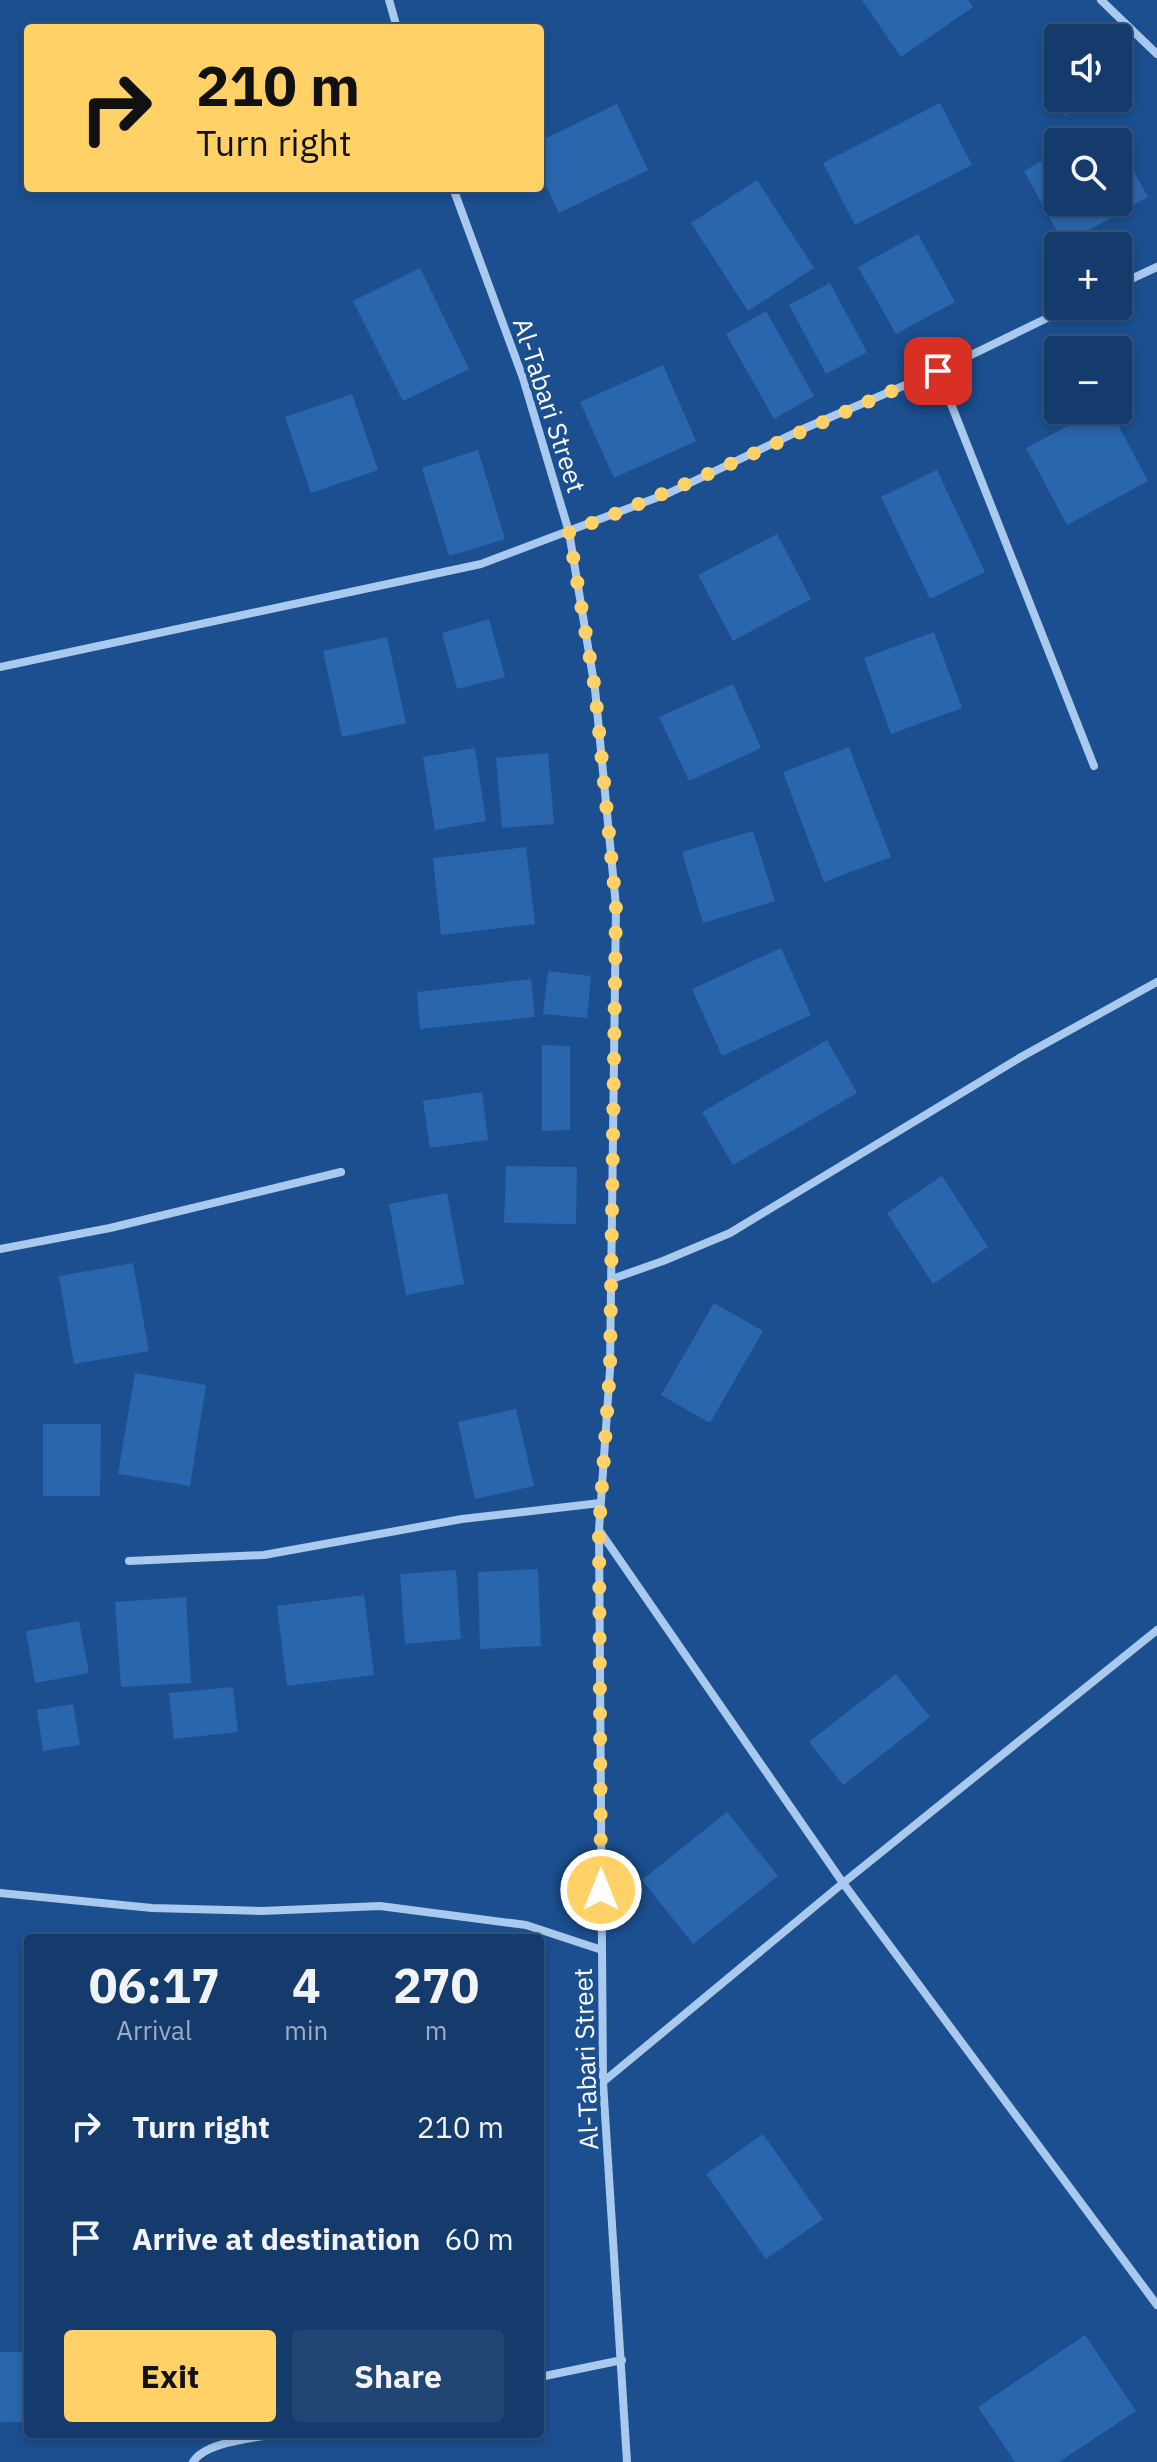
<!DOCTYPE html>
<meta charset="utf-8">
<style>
body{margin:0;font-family:"IBM Plex Sans",sans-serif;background:#214673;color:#f1f3f6;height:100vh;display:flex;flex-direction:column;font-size:30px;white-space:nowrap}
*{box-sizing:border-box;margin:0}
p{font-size:26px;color:#9dadc1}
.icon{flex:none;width:44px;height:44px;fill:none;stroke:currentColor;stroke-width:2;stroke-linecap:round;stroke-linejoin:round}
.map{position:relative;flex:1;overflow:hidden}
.sheet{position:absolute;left:24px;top:1934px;width:520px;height:504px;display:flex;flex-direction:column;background:#143b6b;border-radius:8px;box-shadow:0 4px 12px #0003,0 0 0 2px #33557e}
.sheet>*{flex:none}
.guide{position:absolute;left:24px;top:24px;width:520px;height:168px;border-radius:8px;box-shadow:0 4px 12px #0003,0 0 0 2px #33557e;background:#ffd166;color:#111;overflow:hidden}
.controls{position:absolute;left:1044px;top:24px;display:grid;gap:16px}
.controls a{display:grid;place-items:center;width:88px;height:88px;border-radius:8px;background:#143b6b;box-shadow:0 4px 12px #0003,0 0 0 2px #33557e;font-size:40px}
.pin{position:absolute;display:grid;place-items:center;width:68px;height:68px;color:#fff;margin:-34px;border-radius:16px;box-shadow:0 4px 12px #0006}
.me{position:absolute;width:88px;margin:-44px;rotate:0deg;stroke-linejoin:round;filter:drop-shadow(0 0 6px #0008)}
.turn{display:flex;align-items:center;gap:28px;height:168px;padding:0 40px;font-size:36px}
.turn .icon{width:104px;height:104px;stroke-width:2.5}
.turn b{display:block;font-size:56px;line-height:68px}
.eta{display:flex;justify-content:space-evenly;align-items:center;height:136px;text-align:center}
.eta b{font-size:48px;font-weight:700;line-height:56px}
.button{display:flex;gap:16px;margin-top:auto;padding:16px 40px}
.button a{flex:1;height:92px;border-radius:8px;background:#ffd166;color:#111;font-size:32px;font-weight:700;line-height:92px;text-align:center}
.button a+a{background:#214673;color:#f1f3f6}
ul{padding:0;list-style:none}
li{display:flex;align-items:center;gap:24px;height:112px;padding:0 40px}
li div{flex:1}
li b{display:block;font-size:30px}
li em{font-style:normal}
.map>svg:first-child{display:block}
.building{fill:#2a66ad}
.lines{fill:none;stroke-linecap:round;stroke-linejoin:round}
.minor{stroke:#a9c9ee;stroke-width:8}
.route{stroke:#ffd166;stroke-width:14;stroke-dasharray:0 25.2}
.labels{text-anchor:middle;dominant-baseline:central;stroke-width:8;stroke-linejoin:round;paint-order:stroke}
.street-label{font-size:26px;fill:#fff;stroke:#1b4f8f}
</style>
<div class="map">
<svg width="1157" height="2462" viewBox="0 0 1157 2462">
<rect width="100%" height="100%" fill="#1b4f8f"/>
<path class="building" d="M862 0H968L973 7 901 57Z
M1058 84V98H1094L1064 116 1048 89Z
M940 103 972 165 855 225 823 163Z
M617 104 648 170 559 213 540 173V141Z
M1108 125 1118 142H1077Z
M1118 143 1148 197 1064 244 1024 171 1058 152V202H1118Z
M757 180 814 268 748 311 691 223Z
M918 234 955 302 896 334 858 267Z
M420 268 469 369 403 401 353 301Z
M830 283 867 352 826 374 789 305Z
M766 311 814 396 774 419 726 334Z
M663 365 696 441 614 478 580 402Z
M352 394 378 470 311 493 285 417Z
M1098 410H1110L1148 481 1067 525 1026 448Z
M478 450 505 539 449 556 422 468Z
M937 470 985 572 930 599 881 497Z
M777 534 811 599 733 641 698 575Z
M489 619 505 677 457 689 442 633Z
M934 632 962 708 891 734 864 658Z
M387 637 406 723 342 737 323 651Z
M733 684 761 748 689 781 659 717Z
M849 747 891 857 824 882 783 772Z
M475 748 486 821 435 830 423 757Z
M548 753 554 824 502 828 496 758Z
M753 831 775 901 703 923 682 852Z
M526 847 535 924 441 935 433 858Z
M781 948 811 1015 722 1056 692 989Z
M548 971 591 976 587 1018 543 1014Z
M531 979 535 1017 420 1029 417 992Z
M827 1040 857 1093 733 1165 702 1112Z
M542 1045 570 1046V1130L542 1131Z
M482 1092 488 1140 430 1148 423 1101Z
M506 1166 577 1167 576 1224 504 1223Z
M942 1176 988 1247 933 1284 887 1213Z
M447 1193 464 1284 406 1295 389 1204Z
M133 1263 149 1351 74 1364 59 1276Z
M714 1303 763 1331 710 1423 661 1395Z
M135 1373 206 1385 190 1486 118 1474Z
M516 1409 534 1486 475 1499 458 1422Z
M43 1424H101L100 1496H43Z
M538 1569 541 1646 480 1649 478 1572Z
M456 1570 461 1639 405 1644 400 1574Z
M364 1595 374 1675 287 1686 277 1606Z
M186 1597 191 1683 121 1687 115 1602Z
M79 1621 89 1673 35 1683 26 1631Z
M896 1674 930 1717 843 1785 809 1742Z
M233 1687 238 1732 174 1739 169 1693Z
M73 1704 80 1745 43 1751 37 1710Z
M727 1812 778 1876 693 1944 642 1880Z
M763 2134 823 2219 766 2259 706 2174Z
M1085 2335 1136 2411 1059 2462H1015L978 2407Z
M0 2352H22V2422H0Z"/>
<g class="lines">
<path class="minor" d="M389 0 397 28
M1101 0 1157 54
M453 188 523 378 569 532 595 689 616 906 610 1369 599 1530 602 1950 603 2082 627 2462
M1118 285 1157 267
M938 371 1094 766
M0 667 481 564 669 493 803 429 938 371 1072 306
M0 1249 110 1228 341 1172
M612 1279 663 1261 730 1233 1021 1057 1157 982
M599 1530 843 1883 1157 2305
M129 1561 264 1555 462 1519 600 1503
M0 1893 152 1908 262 1911 380 1906 526 1925 602 1950
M603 2082 843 1883 1157 1630
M540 2377 622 2360
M193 2462C205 2442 251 2439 273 2434"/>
</g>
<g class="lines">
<path class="route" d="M601 1890 599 1530 610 1369 616 906 595 689 569 532C694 484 814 424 938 371"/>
</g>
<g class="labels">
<g class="street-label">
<text transform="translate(550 405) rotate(72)">Al-Tabari Street</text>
<text transform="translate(585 2059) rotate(-92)">Al-Tabari Street</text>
</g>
</g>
</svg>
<div class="controls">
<a><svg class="icon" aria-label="sound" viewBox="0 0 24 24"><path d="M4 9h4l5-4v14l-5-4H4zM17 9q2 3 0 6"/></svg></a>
<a><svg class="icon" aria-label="search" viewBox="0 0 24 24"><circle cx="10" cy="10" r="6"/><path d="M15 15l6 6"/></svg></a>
<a>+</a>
<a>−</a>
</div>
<div class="pin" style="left:938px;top:371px;background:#d93025"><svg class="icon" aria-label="arrive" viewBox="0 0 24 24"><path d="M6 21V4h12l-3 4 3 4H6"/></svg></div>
<svg class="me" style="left:601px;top:1890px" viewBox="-20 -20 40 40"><circle r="17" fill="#ffd166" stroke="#fff" stroke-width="3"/><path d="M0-11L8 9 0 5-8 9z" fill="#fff"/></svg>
<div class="guide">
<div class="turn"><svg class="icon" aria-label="right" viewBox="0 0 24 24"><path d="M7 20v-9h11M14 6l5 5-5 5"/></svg><div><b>210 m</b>Turn right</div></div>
</div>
<section class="sheet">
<div class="eta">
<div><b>06:17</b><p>Arrival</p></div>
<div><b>4</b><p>min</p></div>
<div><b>270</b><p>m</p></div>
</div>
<ul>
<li><svg class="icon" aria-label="right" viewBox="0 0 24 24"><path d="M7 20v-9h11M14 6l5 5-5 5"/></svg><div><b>Turn right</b></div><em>210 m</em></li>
<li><svg class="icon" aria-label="arrive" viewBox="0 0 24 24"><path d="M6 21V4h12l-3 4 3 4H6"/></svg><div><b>Arrive at destination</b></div><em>60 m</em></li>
</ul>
<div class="button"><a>Exit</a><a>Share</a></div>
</section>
</div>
